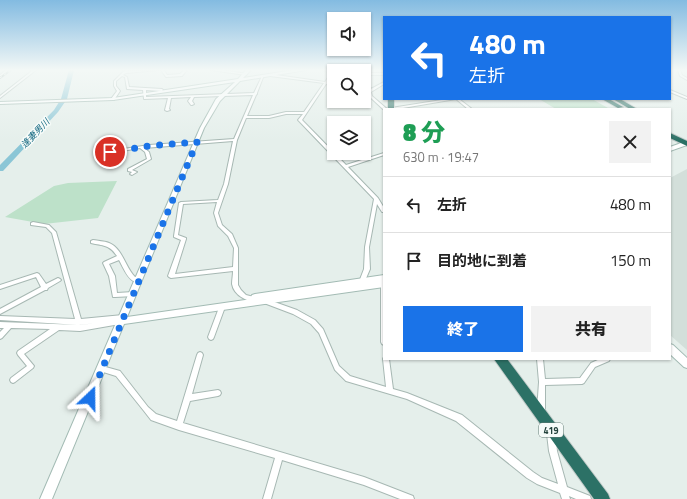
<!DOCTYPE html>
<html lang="ja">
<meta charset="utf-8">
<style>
body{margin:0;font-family:"Titillium Web","Noto Sans JP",sans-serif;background:#f2f2f2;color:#222;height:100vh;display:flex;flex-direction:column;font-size:15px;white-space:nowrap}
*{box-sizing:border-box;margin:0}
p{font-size:13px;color:#767676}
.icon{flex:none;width:22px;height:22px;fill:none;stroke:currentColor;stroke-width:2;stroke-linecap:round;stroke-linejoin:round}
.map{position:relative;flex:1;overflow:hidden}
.panel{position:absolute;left:383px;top:108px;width:288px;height:252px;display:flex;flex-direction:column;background:#fff;border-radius:0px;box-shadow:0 1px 3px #0004}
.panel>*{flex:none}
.guide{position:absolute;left:383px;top:16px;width:288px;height:84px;border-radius:0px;box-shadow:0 1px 3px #0004;background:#1a73e8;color:#fff;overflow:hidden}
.buttons{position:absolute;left:327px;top:12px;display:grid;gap:8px}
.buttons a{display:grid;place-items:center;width:44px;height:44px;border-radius:0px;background:#fff;box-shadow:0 1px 3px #0004;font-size:20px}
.pin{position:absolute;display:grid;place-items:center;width:34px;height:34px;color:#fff;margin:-17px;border:2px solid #fff;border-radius:50%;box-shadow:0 1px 4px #0007}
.me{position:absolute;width:44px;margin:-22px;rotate:23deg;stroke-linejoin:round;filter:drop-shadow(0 0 3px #0008)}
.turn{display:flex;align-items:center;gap:14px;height:84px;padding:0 20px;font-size:18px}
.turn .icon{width:52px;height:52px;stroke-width:2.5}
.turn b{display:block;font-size:28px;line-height:34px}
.round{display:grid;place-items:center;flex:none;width:42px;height:42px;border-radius:0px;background:#f2f2f2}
.head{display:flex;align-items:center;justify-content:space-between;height:68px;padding:0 20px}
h1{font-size:24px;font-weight:800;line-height:30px;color:#1e9e55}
.primary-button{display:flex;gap:8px;margin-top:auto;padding:8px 20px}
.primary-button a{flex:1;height:46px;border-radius:0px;background:#1a73e8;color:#fff;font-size:16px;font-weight:800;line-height:46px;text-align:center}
.primary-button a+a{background:#f2f2f2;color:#222}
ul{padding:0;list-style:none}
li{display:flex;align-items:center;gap:12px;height:56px;padding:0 20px;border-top:1px solid #e0e0e0}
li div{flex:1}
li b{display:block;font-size:15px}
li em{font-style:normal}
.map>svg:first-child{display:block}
.built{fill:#d3dfda}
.green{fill:#bde1c9}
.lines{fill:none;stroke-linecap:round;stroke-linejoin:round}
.river{fill:#8bc6d6;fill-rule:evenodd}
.street-casing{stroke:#a7b8b3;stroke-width:2}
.secondary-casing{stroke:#a3bbb4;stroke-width:2}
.highway-casing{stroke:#c1cac8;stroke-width:2}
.street{fill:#fff;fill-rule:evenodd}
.secondary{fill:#fff;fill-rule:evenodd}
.highway{fill:#2c7166;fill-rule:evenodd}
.rail-casing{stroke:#5e7e77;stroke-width:2}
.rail{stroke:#f6fbf9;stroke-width:1;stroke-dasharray:2.5;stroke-linecap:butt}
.route{stroke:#1a73e8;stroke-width:7;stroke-dasharray:0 12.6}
.labels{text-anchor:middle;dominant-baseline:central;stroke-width:3;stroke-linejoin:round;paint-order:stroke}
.far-water-label{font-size:9px;font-style:italic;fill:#186b83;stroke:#f6fbf9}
.shield{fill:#f6fbf9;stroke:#627a75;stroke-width:1}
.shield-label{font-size:9px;font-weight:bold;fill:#23423c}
</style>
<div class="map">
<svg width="687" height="499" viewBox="0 0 687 499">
<rect width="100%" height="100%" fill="#e5efeb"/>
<path class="built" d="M687 169V350L670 335V178Z"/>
<path class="green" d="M539 99H592L608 108 556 109Z
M117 181 98 218 44 224 5 217 54 186 68 183Z"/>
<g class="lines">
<path class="river" d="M69 70H74L67 99 58 112 3 171H0V165L54 110 61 99Z"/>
<defs>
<path id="street" d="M6 70H9L0 77V75Z
M33 70H36L0 98V96Z
M125 70H128L127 71 158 70 126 73 123 75 127 77 129 87 162 89 163 90 162 91 146 90V97L254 93 262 76 264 75 257 93V94L256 95 247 116H269L286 112H304L324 83 270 76H269V74L325 82 331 73 322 70 334 71V74H333L327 82 334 83V85L326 84 302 120 346 165 384 153V155L348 167 378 198 384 208V212H382L377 204 369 247 370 269 364 283H360L359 282 364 269 365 247 374 199 299 121 298 120 303 114H286L269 118H246L237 140 228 184 218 213 222 225 232 234 238 248V285L241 290 246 295 250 296 260 298 261 300 260 302C249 303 234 296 232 284 232 280 233 275 233 271L171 278 169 277 168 276 181 240 174 237V236L179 203 181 202 218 200 224 184 233 141 144 148 149 152 151 159 132 170 137 172 132 175 130 174 132 172 128 171V169L147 159 145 152 140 148 98 155 96 154 98 153 149 145 234 139 253 95 194 97 192 101 194 104 192 105H191L188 101 191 97 171 98 169 109 170 110 167 111 165 110 168 98 144 99 143 90 127 89 125 77 122 76 116 81V86L120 91 114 100H112L111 99 117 91 114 86V81ZM217 202 214 213 218 226 228 236 234 248 233 267 175 274 186 239V238L178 235 183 204Z
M161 70H164L167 75 180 74 184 70H187L182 76 166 77Z
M211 70H222L247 74 246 75Z
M678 70H680L682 75 687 78V80L680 76Z
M364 73H384V75H364Z
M384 82V84L371 92 372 96 387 109H384V110L370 97 368 92 371 90 364 89V87L371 88V89Z
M670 90 687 97V99L670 92Z
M448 99H459L472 109H468L456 99 397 109H389L391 108Z
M33 222 49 225 56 232 81 319 123 315H125L126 317 125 319 122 320 123 321 122 323 120 324 80 331 59 330 24 354 34 366 33 368 15 382 13 383 11 382 10 380 11 378 27 366 18 355 17 353 18 351 50 329 11 328 2 338 0 339V332L4 328H0V322L80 325 97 323 79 325 0 320V316L75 319 52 233 46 227 31 225V223Z
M93 240C98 241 104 241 109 243 123 249 125 267 135 277L139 276 141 277 142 278 141 279C140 280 135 281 134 281 128 280 122 265 119 260L109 264 115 276 117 293 133 292H135L136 294 135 296 115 297H113L109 276 103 263 104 262 117 256C109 244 103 246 91 243V241Z
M37 273 39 274 46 284 58 278 60 279 61 280 60 281 48 288 47 290H45L0 314V309L41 287 36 277 0 289V285Z
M382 281H384V345L382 344 381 342V283Z
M264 299H266L297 310 315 320 323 329 339 366 350 376 386 387 383 359 384 357V359H389L393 389 407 393 462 415 533 472 542 478 558 484 549 451 547 434 548 431 551 430 554 431 555 434 557 451 567 487 590 496 591 499H576L569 496 570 499H562L560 493 537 484 527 478 456 421 407 399 346 381 335 370 319 333 311 324 293 314 264 303 263 301Z
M220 305H224L225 307 214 337 213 339 211 340 209 339 208 337Z
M200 352 202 353 203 355 192 394 218 390 220 391 221 393 220 395 218 396 190 401 183 423 364 477 413 496 414 499H400L364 485 282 460 271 499H263L275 458 179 430 151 420 144 411 116 376 100 371 99 369 100 367 102 366 120 371 148 407 156 414 177 421 197 355 198 353Z
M537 359H543L545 379 580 378 591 363 600 359H610L609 361 595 367 584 383 582 384 545 385V411L544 414 541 415 538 414 537 411 539 382Z"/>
<path id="secondary" d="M246 70H251L243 78 294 70H306L240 81 220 101 204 128 127 317 252 299 251 297 252 295 255 294 384 275V281L374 282 384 281V287L124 324 52 499H40L200 128 216 99 235 82 113 100 0 104V102L113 98 238 79Z
M687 141V145L670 151V147Z
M670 344 673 345 687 358V368L684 367 670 354Z"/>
<path id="highway" d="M388 99H394V109H388Z
M602 99H609L623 107 618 108Z
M613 99H620L637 109H630Z
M670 133 687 141V146L670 138Z
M494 359H507L608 494 610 499H594Z"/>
</defs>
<use href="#street" class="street-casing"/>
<use href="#secondary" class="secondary-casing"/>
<use href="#highway" class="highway-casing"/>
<use href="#street" class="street"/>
<use href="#secondary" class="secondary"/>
<use href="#highway" class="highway"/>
<defs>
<path id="rail" d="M0 78 11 70"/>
</defs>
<use href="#rail" class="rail-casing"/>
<use href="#rail" class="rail"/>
</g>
<linearGradient id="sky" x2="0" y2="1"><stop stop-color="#83bbe1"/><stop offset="0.5" stop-color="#f3f8f6"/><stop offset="1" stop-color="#f3f8f6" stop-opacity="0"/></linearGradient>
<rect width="687" height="140" fill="url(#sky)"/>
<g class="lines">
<path class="route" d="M90 398 197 142 149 146 110 152"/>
</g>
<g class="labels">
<g class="far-water-label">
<text transform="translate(35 133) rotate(-46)">逢妻男川</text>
</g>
<rect class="shield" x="539" y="423" width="24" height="14" rx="3"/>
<g class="shield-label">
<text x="551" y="430">419</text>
</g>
</g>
</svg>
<div class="buttons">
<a><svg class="icon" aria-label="sound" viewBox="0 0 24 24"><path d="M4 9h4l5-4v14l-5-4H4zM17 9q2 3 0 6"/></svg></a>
<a><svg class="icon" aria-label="search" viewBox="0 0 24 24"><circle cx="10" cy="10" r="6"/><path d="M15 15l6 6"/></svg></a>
<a><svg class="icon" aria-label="layers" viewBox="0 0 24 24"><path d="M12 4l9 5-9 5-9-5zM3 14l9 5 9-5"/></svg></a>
</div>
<div class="pin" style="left:110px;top:152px;background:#d93025"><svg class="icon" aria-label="arrive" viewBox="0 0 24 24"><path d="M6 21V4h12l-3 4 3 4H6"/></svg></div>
<svg class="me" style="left:90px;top:398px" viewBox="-20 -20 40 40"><path d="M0-17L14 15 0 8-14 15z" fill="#1a73e8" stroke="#fff" stroke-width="4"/></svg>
<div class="guide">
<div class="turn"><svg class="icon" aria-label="left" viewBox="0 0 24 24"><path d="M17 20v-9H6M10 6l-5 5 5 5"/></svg><div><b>480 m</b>左折</div></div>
</div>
<section class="panel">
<div class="head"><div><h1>8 分</h1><p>630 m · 19:47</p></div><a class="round"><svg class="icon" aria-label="close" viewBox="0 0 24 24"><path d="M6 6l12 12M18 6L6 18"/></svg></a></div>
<ul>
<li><svg class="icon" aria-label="left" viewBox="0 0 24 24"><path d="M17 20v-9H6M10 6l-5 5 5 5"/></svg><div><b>左折</b></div><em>480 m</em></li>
<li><svg class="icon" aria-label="arrive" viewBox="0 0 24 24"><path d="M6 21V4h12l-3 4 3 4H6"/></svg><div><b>目的地に到着</b></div><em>150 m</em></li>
</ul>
<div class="primary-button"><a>終了</a><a>共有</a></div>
</section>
</div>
